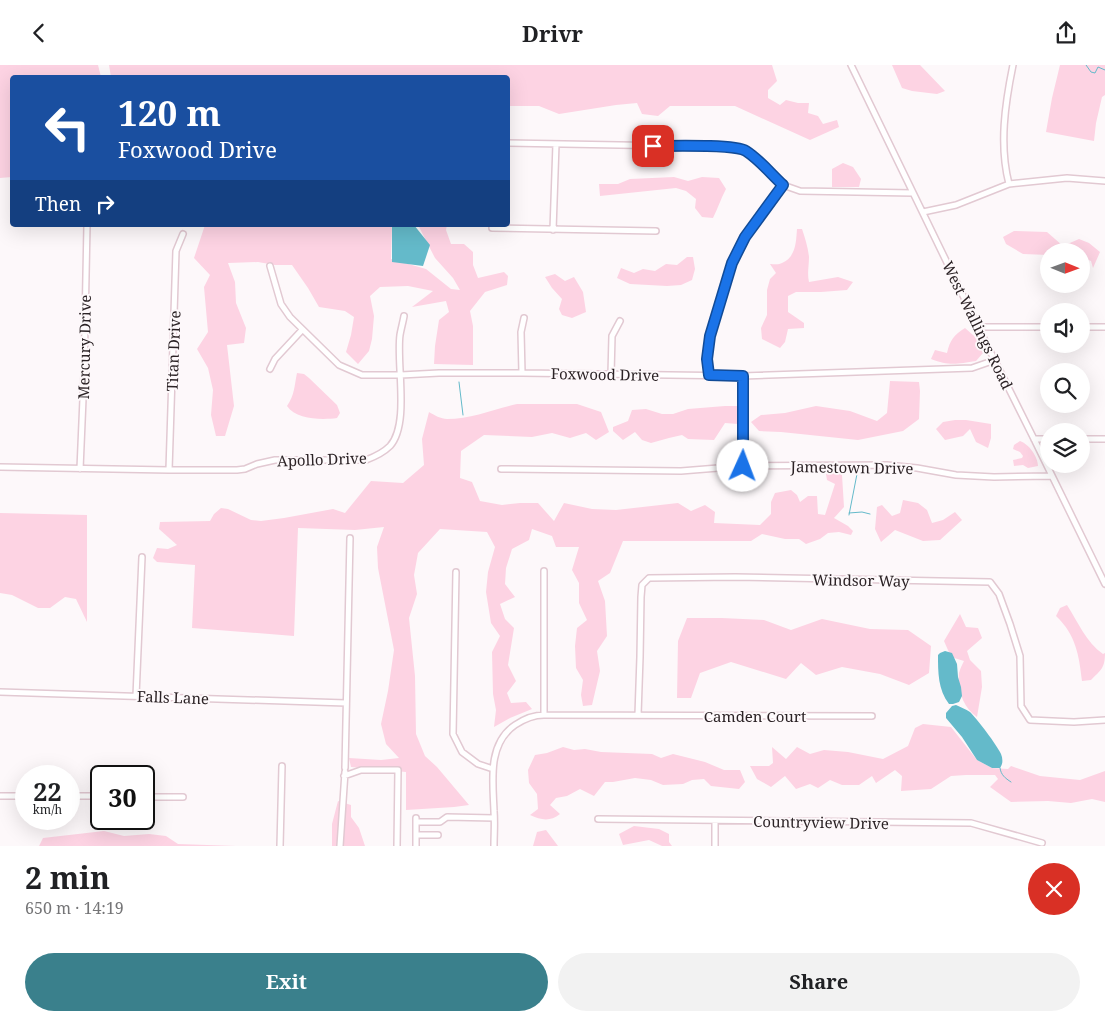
<!DOCTYPE html>
<meta charset="utf-8">
<style>
body{margin:0;font-family:"Noto Serif",serif;background:#f2f2f2;color:#202124;height:100vh;display:flex;flex-direction:column;font-size:19px;white-space:nowrap}
*{box-sizing:border-box;margin:0}
p{font-size:16px;color:#757577}
.icon{flex:none;width:28px;height:28px;fill:none;stroke:currentColor;stroke-width:2;stroke-linecap:round;stroke-linejoin:round}
.map{position:relative;height:781px;overflow:hidden}
.side{display:flex;flex-direction:column;background:#fff;flex:1}
.side>*{flex:none}
.banner{position:absolute;left:10px;top:10px;width:500px;height:152px;border-radius:5px;box-shadow:0 5px 20px #0002;background:#1a4fa0;color:#fff;overflow:hidden}
.needle{width:32px;rotate:91deg}
.controls{position:absolute;left:1040px;top:178px;display:grid;gap:10px}
.controls a{display:grid;place-items:center;width:50px;height:50px;border-radius:50%;background:#fff;box-shadow:0 5px 20px #0002;font-size:25px}
.speed{position:absolute;left:15px;top:700px;display:flex;gap:10px;font-size:25px;font-weight:700;text-align:center}
.speed>*{display:grid;place-content:center;width:65px;height:65px;border-radius:50%;background:#fff;box-shadow:0 5px 20px #0002;line-height:1}
.speed small{font-size:12px;font-weight:400}
.speed .limit{border:2px solid #111;border-radius:8px;background:#fff;color:#111}
.pin{position:absolute;display:grid;place-items:center;width:42px;height:42px;color:#fff;margin:-21px;border-radius:10px;box-shadow:0 2px 8px #0006}
.me{position:absolute;width:55px;margin:-28px;rotate:2deg;stroke-linejoin:round;filter:drop-shadow(0 0 4px #0008)}
.turn{display:flex;align-items:center;gap:18px;height:105px;padding:0 25px;font-size:22px}
.turn .icon{width:65px;height:65px;stroke-width:2.5}
.turn b{display:block;font-size:35px;line-height:42px}
.then{display:flex;align-items:center;height:48px;padding:0 25px;background:#0003;gap:10px;font-size:19px}
.round{display:grid;place-items:center;flex:none;width:52px;height:52px;border-radius:26px;background:#f2f2f2}
.headline{display:flex;align-items:center;justify-content:space-between;height:85px;padding:0 25px}
h1{font-size:30px;font-weight:700;line-height:38px}
.action{display:flex;gap:10px;margin-top:auto;padding:10px 25px}
.action a{flex:1;height:58px;border-radius:30px;background:#3a808c;color:#fff;font-size:20px;font-weight:700;line-height:58px;text-align:center}
.action a+a{background:#f2f2f2;color:#202124}
header{display:flex;justify-content:space-between;align-items:center;height:65px;padding:0 25px;background:#fff;font-size:22px;font-weight:700}
.map>svg:first-child{display:block}
.green{fill:#fdd3e3}
.water{fill:#64baca}
.lines{fill:none;stroke-linecap:round;stroke-linejoin:round}
.stream{stroke:#64baca;stroke-width:1}
.minor-casing{stroke:#e2c9d2;stroke-width:8}
.minor{stroke:#fff;stroke-width:5}
.route-casing{stroke:#114b97;stroke-width:12}
.route{stroke:#1a73e8;stroke-width:9}
.labels{text-anchor:middle;dominant-baseline:central;stroke-width:4;stroke-linejoin:round;paint-order:stroke}
.street-label{font-size:15px;fill:#2b2225;stroke:#fdf8fa}
</style>
<header><svg class="icon" aria-label="back" viewBox="0 0 24 24"><path d="M15 5l-7 7 7 7"/></svg>Drivr<svg class="icon" aria-label="share" viewBox="0 0 24 24"><path d="M12 15V3M7 8l5-5 5 5M5 13v7h14v-7"/></svg></header>
<div class="map">
<svg width="1105" height="781" viewBox="0 0 1105 781">
<rect width="100%" height="100%" fill="#fdf8fa"/>
<path class="green" d="M0 0H98L101 12H12V112L0 113Z
M109 0H772L777 16 768 25V33L780 40 786 35 798 38H809L808 48 818 51 823 59 837 55 839 62 810 75 735 41H670L658 51 642 49 637 38 616 40 559 49 539 41H508V12H111Z
M892 0H920L945 26 937 29 912 26 902 23Z
M1060 0H1105V30L1102 32 1096 58 1094 76 1046 67 1052 33Z
M843 98 853 102 861 114 859 122H832V104Z
M674 112 688 116 702 112 719 113 726 124C721 133 718 143 713 153L702 152 695 143 696 134 686 126 676 123 600 131 599 119H618L630 114Z
M205 160H392L391 194 426 204 451 224 460 225 453 213 435 193 418 160H447L446 165 451 179H464L473 187V200L478 213 504 207 508 211 507 220 485 227 470 246 473 261V300L434 299 435 281 439 255 449 247 446 236 412 242 433 226 408 221 380 222 370 231 374 251 372 274 369 286 358 299 346 287 351 270 354 252 345 246 319 242 308 223 292 200H275L258 197 228 198 235 217 236 238 246 263 244 278 227 280 234 341 225 371H216L211 350 213 325 208 303 197 284 208 267 204 222 210 210 194 193Z
M797 164H802C805 173 808 182 809 192 809 201 807 208 809 217L838 212 853 217 847 225 821 227H796L788 231V247L804 258V263L788 264 785 277 780 283 762 274 761 263 767 250V225L770 214 776 208 770 199C773 199 779 200 782 198 796 192 796 177 797 164Z
M1014 166 1047 167 1063 181 1079 174 1089 178 1100 187 1093 203 1091 196 1081 192V186H1049V190L1023 189 1006 179 1003 172Z
M687 192H693L695 204 692 215 681 220 667 221 630 219 617 213 621 203 634 208 643 204 655 206 666 199 677 200Z
M555 209 565 216 574 212 583 227 586 247 572 253 562 250 559 244 562 234 552 223 545 212Z
M965 263 981 277 983 288 976 296C957 299 949 301 931 294L935 285 947 288C950 275 954 270 965 263Z
M297 308 304 309 309 313 337 340 340 348 337 353C323 355 296 355 287 341 295 329 294 322 297 308Z
M890 316 919 317 920 326 919 354 903 366 858 375 781 367 759 366 751 357 761 350 785 348 816 341 850 346 877 356 887 348Z
M517 339H577L601 347 609 367 596 375 586 368 570 373 552 368 532 372 484 370 461 386 460 413 472 417 480 436 502 440 520 438H538L554 456 564 438 592 444 616 445 678 438 691 446 705 440 715 447 714 458 760 460 771 449V437L775 428 791 425 797 430 800 437 808 431H817L818 449 825 450 835 419 827 415 826 409 836 407 842 410 844 442 834 453 848 461 853 466 851 470 839 467 828 468 820 474 806 479 799 474H785L762 469 751 476H623L610 508 598 516 605 536 607 571 597 586 600 606 592 640 583 641 581 630 583 615 576 603 575 581 577 563 587 555 579 538V518L572 505 579 482H556L552 471 532 464 529 475 512 484 506 503 505 519 515 532 500 539 505 554 514 563 508 600 516 616 507 628 511 638 526 637 532 644 510 653 494 662 496 645 493 629 492 587 500 571 491 558 486 527 488 507 495 482 487 467 440 464 418 488 414 510 417 529 409 553 415 611 416 669 425 691 437 702 469 740 454 742 406 745V707L351 702 349 693 381 695 399 693 386 679 381 659 388 626 394 585 378 503 377 482 384 462 355 465 298 463 294 571 192 563 195 500 157 497 153 493 157 483 168 484 177 480 159 464 160 457 210 456 214 449 221 443 228 444 251 455 261 456 284 453 333 444 345 448 371 416 403 418 424 400 422 374 429 347C434 350 441 354 447 354 471 354 494 344 517 339Z
M725 341H739L738 359 725 358 714 375 688 374 682 370 669 373 651 378 642 375 635 367 623 375 613 366V362L628 356 632 345 646 344 662 349H673L688 344Z
M955 355H966L991 359V373L988 383 976 377 970 364 963 371 945 375 936 364 943 357Z
M1020 376C1029 379 1038 392 1038 401L1028 403 1023 400 1014 401 1013 395 1022 393 1023 391 1020 387 1013 384 1014 380Z
M903 435 918 438 927 445 932 458 943 455 955 447 962 455 940 475 923 476 895 465 881 477 875 464 877 442 882 440 892 451 900 448Z
M0 448 87 450V557L76 534 65 532 50 543H38L12 530 0 528Z
M1067 540C1078 557 1086 577 1103 589L1105 588C1105 603 1101 605 1091 615L1082 616C1079 590 1076 570 1056 551L1060 543Z
M960 549 966 562 978 563 982 573 967 586 970 595 981 606 982 622 977 652C963 643 957 624 959 608 960 604 962 600 964 596L951 592 944 576Z
M687 553H722L764 555 791 565 822 554 870 564 908 565 931 581 929 608 909 620 880 609 842 602 816 610 801 598 786 614 731 597 700 608 691 633H677L678 576Z
M923 659 951 662 977 695 992 703 1008 704 1011 701 1040 711 1080 715 1105 706V737L1092 734 1071 738 1048 736 1011 737 990 722 998 714 995 710H966L951 711 931 724 901 726 902 711 895 705 876 718 872 711 859 720H842L830 715 818 723 810 719 796 724 785 711 771 722 757 714 750 701H769L773 698 772 682 786 694 797 682 810 689 824 685 848 687 883 694 908 681 915 663Z
M563 682 574 685 585 684 601 687 652 689 661 693 673 689 705 697 724 705H740L745 717 739 724 711 721 704 714 692 715 683 719 663 720 651 715 635 713 613 717H605L594 731 580 724 567 731 556 733 550 740 560 749C550 757 541 755 530 750L538 744 537 729 529 718 528 705 535 690 547 688Z
M338 736 351 740V752L359 763 365 781H332V759Z
M634 761 659 764 669 769V777L672 781H662L649 775 623 780 619 769Z
M546 765 558 781H533L537 767Z
M104 766 124 771 149 769 166 771 178 779 236 781H39L43 773Z"/>
<path class="water" d="M392 160H414L430 180 423 201 392 197Z
M945 586 952 588 957 599 958 612 961 622 962 631 959 637 953 639H949C938 625 938 607 938 590L940 588Z
M956 640C960 642 966 644 970 647 977 654 997 680 1001 689 1003 694 1003 699 1000 703H992L977 695 962 672 946 653V648L952 641Z"/>
<g class="lines">
<path class="stream" d="M1086 0 1091 7 1095 8 1098 2 1105 5
M459 317 463 350
M849 448 862 447 870 449
M849 450 857 409
M1000 703C1001 710 1005 713 1011 717"/>
<defs>
<path id="minor" d="M851 0 987 280 1034 374 1105 519
M508 78 730 82 744 84 757 95 783 120 800 126 913 128
M1009 119C999 80 1005 39 1013 0
M923 147 956 140 1009 119 1067 113 1105 116
M492 163 656 166
M553 165 556 79
M270 201 281 239 290 252 339 300 362 310H401L439 308H522L743 311 972 303 995 295
M978 262H1049
M1081 262H1105
M270 304 275 294 302 265
M522 308 521 267 524 253
M611 309 612 271 620 256
M709 310 707 293 710 271 732 198 745 172 783 120
M1034 374H1049
M1081 374H1105
M743 401V311
M0 402 169 405H237L245 404 257 399 275 395H366C374 392 384 387 390 381 410 359 396 298 400 270 401 264 403 257 404 251
M80 404 84 310 87 160
M501 404 681 406 743 401 887 400 917 403 956 410 994 412 1052 411
M169 405 176 186 183 169
M456 507 453 669 462 687 478 699 493 704
M0 627 346 638
M136 631 142 492
M544 650V506
M638 650 640 592 641 532 642 520 649 513 735 512 990 517 999 529 1010 559 1020 591 1021 641 1030 655 1074 657 1105 655
M345 703 350 473
M344 711 361 705H398L397 781
M0 731H26
M69 731H101
M144 732H183
M598 754 971 758 1042 778
M416 757H440L447 752 494 753
M416 770H438
M280 781 282 701
M340 781 345 707
M416 781V753
M494 781C494 769 495 758 494 746 493 717 487 679 515 660 524 654 533 650 544 650L872 651
M715 781V756"/>
</defs>
<use href="#minor" class="minor-casing"/>
<use href="#minor" class="minor"/>
</g>
<g class="lines">
<defs>
<path id="route" d="M653 81C670 81 735 79 746 86 760 95 771 109 783 120L745 172 732 198 710 271 707 294 709 310 743 311V401"/>
</defs>
<use href="#route" class="route-casing"/>
<use href="#route" class="route"/>
</g>
<g class="labels">
<g class="street-label">
<text transform="translate(978 260) rotate(64)">West Wallings Road</text>
<text transform="translate(84 282) rotate(-89)">Mercury Drive</text>
<text transform="translate(173 286) rotate(-88)">Titan Drive</text>
<text transform="translate(605 309) rotate(1)">Foxwood Drive</text>
<text transform="translate(322 394) rotate(-2)">Apollo Drive</text>
<text transform="translate(852 402) rotate(1)">Jamestown Drive</text>
<text transform="translate(861 515) rotate(1)">Windsor Way</text>
<text transform="translate(173 632) rotate(2)">Falls Lane</text>
<text x="755" y="651">Camden Court</text>
<text transform="translate(821 757) rotate(1)">Countryview Drive</text>
</g>
</g>
</svg>
<div class="controls">
<a><svg class="needle" viewBox="-14 -14 28 28"><path d="M0-13l5 13h-10z" fill="#e53935"/><path d="M0 13l5-13h-10z" fill="#757577"/></svg></a>
<a><svg class="icon" aria-label="sound" viewBox="0 0 24 24"><path d="M4 9h4l5-4v14l-5-4H4zM17 9q2 3 0 6"/></svg></a>
<a><svg class="icon" aria-label="search" viewBox="0 0 24 24"><circle cx="10" cy="10" r="6"/><path d="M15 15l6 6"/></svg></a>
<a><svg class="icon" aria-label="layers" viewBox="0 0 24 24"><path d="M12 4l9 5-9 5-9-5zM3 14l9 5 9-5"/></svg></a>
</div>
<div class="speed"><div>22<small>km/h</small></div><div class="limit">30</div></div>
<div class="pin" style="left:653px;top:81px;background:#d93025"><svg class="icon" aria-label="arrive" viewBox="0 0 24 24"><path d="M6 21V4h12l-3 4 3 4H6"/></svg></div>
<svg class="me" style="left:743px;top:401px" viewBox="-20 -20 40 40"><circle r="19" fill="#fff"/><path d="M0-13L10 11 0 6-10 11z" fill="#1a73e8"/></svg>
<div class="banner">
<div class="turn"><svg class="icon" aria-label="left" viewBox="0 0 24 24"><path d="M17 20v-9H6M10 6l-5 5 5 5"/></svg><div><b>120 m</b>Foxwood Drive</div></div>
<div class="then">Then<svg class="icon" aria-label="right" viewBox="0 0 24 24"><path d="M7 20v-9h11M14 6l5 5-5 5"/></svg></div>
</div>
</div>
<section class="side">
<div class="headline"><div><h1>2 min</h1><p>650 m · 14:19</p></div><a class="round" style="background:#d93025;color:#fff"><svg class="icon" aria-label="close" viewBox="0 0 24 24"><path d="M6 6l12 12M18 6L6 18"/></svg></a></div>
<div class="action"><a>Exit</a><a>Share</a></div>
</section>
